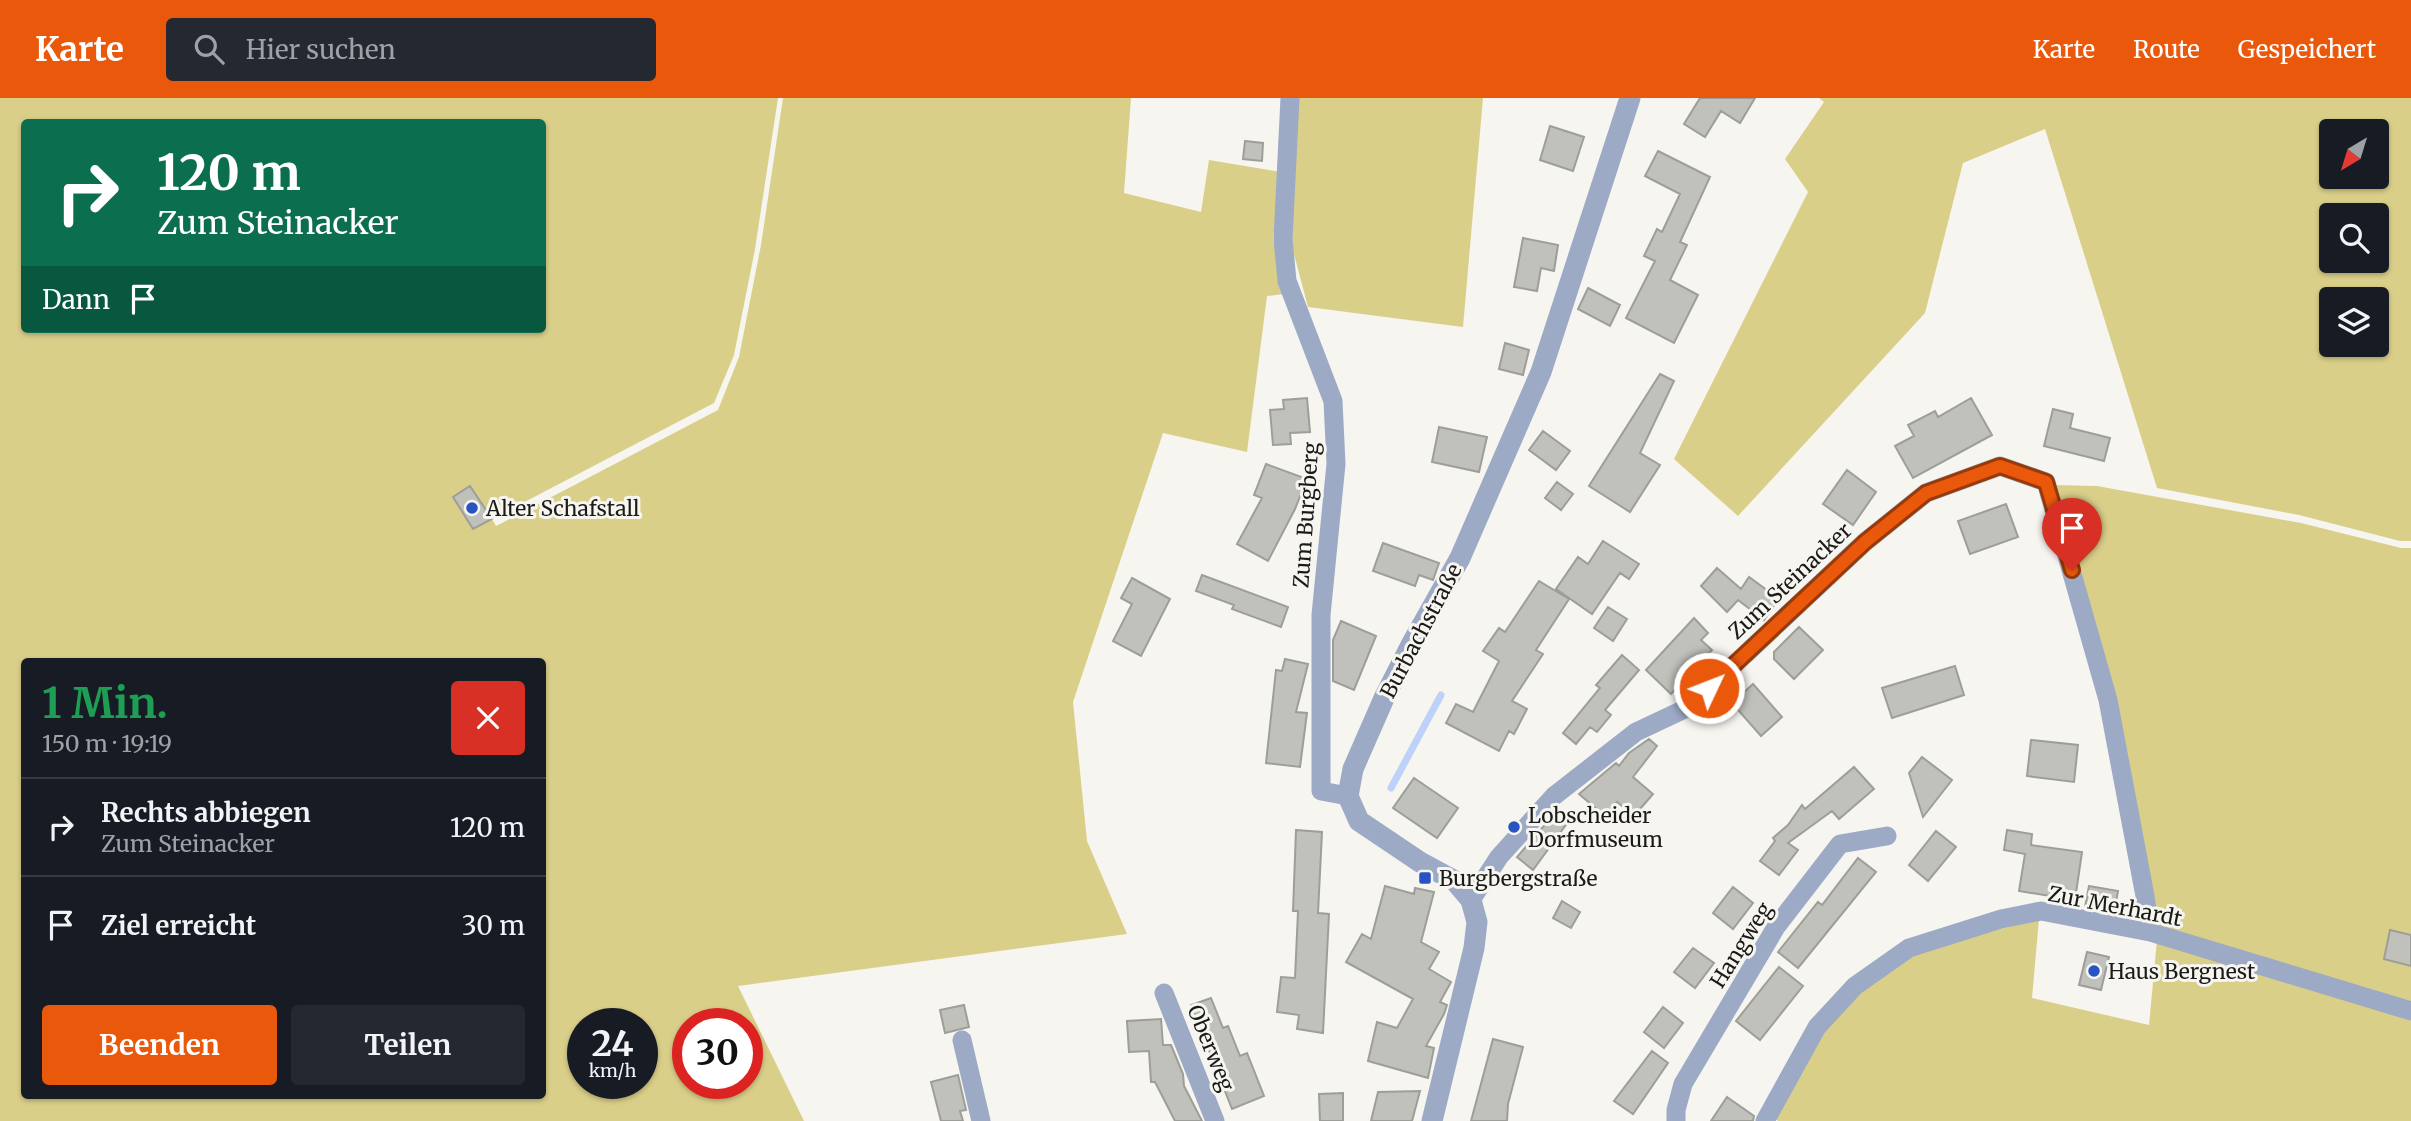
<!DOCTYPE html>
<html lang="de">
<meta charset="utf-8">
<style>
body{margin:0;font-family:Merriweather,serif;background:#242831;color:#f1f3f6;height:100vh;display:flex;flex-direction:column;font-size:26px;white-space:nowrap}
*{box-sizing:border-box;margin:0}
p{font-size:23px;color:#9ea1a6}
.icon{flex:none;width:38px;height:38px;fill:none;stroke:currentColor;stroke-width:2;stroke-linecap:round;stroke-linejoin:round}
.map{position:relative;flex:1;overflow:hidden}
.details{position:absolute;left:21px;top:560px;width:525px;height:441px;display:flex;flex-direction:column;background:#171b24;border-radius:7px;box-shadow:0 2px 5px #0004}
.details>*{flex:none}
.guide{position:absolute;left:21px;top:21px;width:525px;height:214px;border-radius:7px;box-shadow:0 2px 5px #0004;background:#0b6e4f;color:#fff;overflow:hidden}
.needle{width:46px;rotate:218deg}
.tools{position:absolute;left:2319px;top:21px;display:grid;gap:14px}
.tools a{display:grid;place-items:center;width:70px;height:70px;border-radius:7px;background:#171b24;box-shadow:0 2px 5px #0004;font-size:35px}
.speed{position:absolute;left:567px;top:910px;display:flex;gap:14px;font-size:35px;font-weight:700;text-align:center}
.speed>*{display:grid;place-content:center;width:91px;height:91px;border-radius:50%;background:#171b24;box-shadow:0 2px 5px #0004;line-height:1}
.speed small{font-size:18px;font-weight:400}
.speed .limit{border:10px solid #d22;background:#fff;color:#111}
.pin{position:absolute;display:grid;place-items:center;width:60px;height:60px;color:#fff;margin:-72px -30px;border-radius:50% 50% 50% 0;rotate:-45deg;box-shadow:0 0 7px #0007}
.pin .icon{rotate:45deg}
.me{position:absolute;width:77px;margin:-38px;rotate:47deg;stroke-linejoin:round;filter:drop-shadow(0 0 5px #0008)}
.turn{display:flex;align-items:center;gap:24px;height:147px;padding:0 21px;font-size:32px}
.turn .icon{width:91px;height:91px;stroke-width:2.5}
.turn b{display:block;font-size:49px;line-height:60px}
.then{display:flex;align-items:center;height:66px;padding:0 21px;background:#0003;gap:14px;font-size:26px}
.round{display:grid;place-items:center;flex:none;width:74px;height:74px;border-radius:7px;background:#242831}
.overview{display:flex;align-items:center;justify-content:space-between;height:119px;padding:0 21px}
h1{font-size:42px;font-weight:700;line-height:52px;color:#1e9e55}
.button{display:flex;gap:14px;margin-top:auto;padding:14px 21px}
.button a{flex:1;height:80px;border-radius:7px;background:#ea580c;color:#fff;font-size:28px;font-weight:700;line-height:80px;text-align:center}
.button a+a{background:#242831;color:#f1f3f6}
ul{padding:0;list-style:none}
li{display:flex;align-items:center;gap:21px;height:98px;padding:0 21px;border-top:2px solid #363941}
li div{flex:1}
li b{display:block;font-size:26px}
li em{font-style:normal}
header{display:flex;align-items:center;gap:42px;box-sizing:border-box;height:98px;padding:0 35px;background:#ea580c;color:#fff}
header strong{font-size:33px}
nav{display:flex;gap:38px;margin-inline-start:auto;font-size:24px}
.search{width:490px;height:63px;background:#242831;display:flex;align-items:center;gap:18px;box-sizing:border-box;padding:0 24px;border-radius:7px;color:#9ea1a6;font-size:26px}
.map>svg:first-child{display:block}
.green{fill:#dacf89;fill-rule:evenodd}
.lines{fill:none;stroke-linecap:round;stroke-linejoin:round}
.stream{stroke:#bed2f9;stroke-width:7}
.building{fill:#c1c1bc;stroke:#9e9e99;stroke-width:2}
.minor{stroke:#9caac6;stroke-width:19}
.tertiary{stroke:#9caac6;stroke-width:21}
.route-casing{stroke:#983908;stroke-width:18}
.route{stroke:#ea580c;stroke-width:12}
.poi-dot{fill:#2754c2;stroke:#f6f5f0;stroke-width:2.5}
.labels{text-anchor:middle;dominant-baseline:central;stroke-width:6;stroke-linejoin:round;paint-order:stroke}
.poi-label{font-size:21px;fill:#1a1a18;stroke:#f6f5f0;text-anchor:start}
.street-label{font-size:21px;fill:#1a1a18;stroke:#f6f5f0}
</style>
<header>
<strong>Karte</strong>
<div class="search"><svg class="icon" aria-label="search" viewBox="0 0 24 24"><circle cx="10" cy="10" r="6"/><path d="M15 15l6 6"/></svg>Hier suchen</div>
<nav><a>Karte</a><a>Route</a><a>Gespeichert</a></nav>
</header>
<div class="map">
<svg width="2411" height="1023" viewBox="0 0 2411 1023">
<rect width="100%" height="100%" fill="#f6f5f0"/>
<path class="green" d="M0 0H778L755 151 734 257 714 305 492 421 496 428 718 312 739 259 761 147 783 0H1131L1124 95 1201 114 1209 62 1281 74 1273 141 1284 196 1267 198 1247 354 1163 335 1073 604 1087 743 1127 836 738 888 804 1023H0ZM24 24H542V231H24ZM24 564H542V998H24ZM583 926H642V985H583ZM688 926H747V985H688Z
M1295 0H1483L1463 229 1308 209 1290 141Z
M1819 0H2411V443H2400L2299 417 2157 390 2045 31 1963 65 1925 215 1738 418 1674 361 1808 94 1785 61 1824 4ZM2331 33H2376V79H2331ZM2331 117H2376V163H2331ZM2376 201V247H2331V201Z
M2051 387 2097 388 2301 425 2401 450H2411V905L2154 831Z
M2039 821 2032 900 2149 927 2157 842 2411 918V1023H1778L1774 1020 1820 931 1855 896 1912 854Z"/>
<g class="lines">
<path class="stream" d="M1391 690 1441 597"/>
</g>
<path class="building" d="M1700 0H1755L1740 25 1721 13 1705 39 1684 26Z
M1550 28 1584 39 1573 73 1540 62Z
M1245 43 1263 45 1262 63 1243 61Z
M1658 53 1710 79 1680 144 1687 147 1670 182 1698 197 1674 245 1626 220 1655 163 1644 158 1657 131 1662 134 1680 96 1645 78Z
M1523 140 1558 147 1554 173 1541 170 1537 193 1514 189Z
M1588 190 1620 207 1610 228 1578 211Z
M1505 245 1529 252 1523 277 1499 271Z
M1660 276 1674 283 1640 355 1660 367 1630 414 1589 388Z
M1307 300 1310 334 1290 335 1291 346 1273 347 1270 312 1284 311 1283 302Z
M1971 300 1992 337 1913 380 1895 348 1914 338 1908 327 1935 313 1938 319Z
M2053 311 2073 316 2070 330 2110 340 2104 363 2044 348Z
M1439 329 1487 339 1479 374 1432 364Z
M1543 333 1570 353 1556 372 1529 352Z
M1266 366 1307 381 1295 411 1268 463 1237 446 1262 400 1254 397Z
M1847 372 1876 394 1853 427 1823 406Z
M1557 384 1573 396 1561 412 1545 400Z
M470 388 492 421 473 431 453 399Z
M2006 406 2018 439 1970 456 1958 423Z
M1603 443 1639 466 1629 481 1620 475 1592 516 1556 491 1578 459 1588 466Z
M1383 445 1439 465 1433 482 1419 477 1415 488 1373 473Z
M1717 470 1741 491 1749 479 1779 501 1764 522 1738 502 1727 514 1701 488Z
M1202 477 1288 509 1281 529 1232 511 1234 507 1196 493Z
M1132 480 1170 501 1141 558 1113 543 1132 506 1121 500Z
M1539 483 1569 501 1536 552 1543 556 1512 603 1527 611 1514 636 1509 633 1499 653 1446 625 1456 606 1473 614 1499 563 1483 553 1499 530 1505 534Z
M1608 509 1627 521 1613 543 1594 530Z
M1694 520 1708 535 1701 542 1712 552 1671 596 1646 572Z
M1341 523 1376 538 1354 592 1333 583V542Z
M1799 529 1823 552 1794 581 1774 561V554Z
M1622 557 1639 572 1605 612 1611 617 1597 634 1590 629 1576 646 1563 635 1600 590 1596 587Z
M1285 561 1308 566 1296 614 1307 615 1300 669 1266 665 1276 572 1282 573Z
M1955 568 1964 597 1892 620 1882 590Z
M1753 586 1782 619 1761 638 1732 605Z
M1649 641 1657 648 1633 679 1653 696 1634 718 1617 704 1605 718 1579 696 1616 665 1619 668 1629 655Z
M2031 642 2078 647 2074 684 2027 678Z
M1922 659 1952 682 1923 719 1909 675Z
M1854 669 1874 691 1839 721 1832 713 1788 745 1798 752 1779 777 1760 763 1775 743 1773 740 1788 727 1802 707 1805 711Z
M1414 680 1458 710 1437 740 1393 710Z
M1555 715 1568 724 1533 772 1517 759Z
M1296 732 1322 734 1318 815 1329 816 1323 935 1297 931 1299 917 1277 914 1281 879 1295 880 1298 813H1293Z
M2007 732 2032 736 2031 747 2082 754 2075 802 2019 793 2025 756 2004 752Z
M1936 733 1956 749 1928 783 1909 767Z
M1858 760 1876 774 1798 870 1778 854 1818 804 1822 807Z
M1385 788 1414 796 1415 790 1434 794 1421 844 1439 854 1429 871 1451 884 1440 904 1447 907 1444 916 1426 948 1434 950 1428 980 1368 963 1377 924 1397 930 1413 901 1346 864 1362 836 1371 841Z
M2089 788 2118 793 2114 815 2085 809Z
M1733 789 1753 805 1733 831 1713 815Z
M1562 803 1580 814 1571 830 1553 820Z
M2390 832 2411 837V868L2384 861Z
M1693 850 1714 865 1695 890 1674 874Z
M2087 854 2109 859 2101 892 2079 887Z
M1779 869 1803 888 1760 942 1736 923Z
M1211 900 1223 930 1228 928 1240 958 1247 955 1264 998 1232 1011 1191 907Z
M964 907 969 929 945 935 940 912Z
M1663 909 1683 925 1664 950 1644 934Z
M1161 921 1163 947H1171L1183 976 1184 988 1202 1023H1175L1155 984H1151L1149 953 1129 954 1127 923Z
M1493 941 1523 949 1508 1006 1507 1023H1471Z
M1652 953 1668 965 1633 1016 1614 1003Z
M958 977 966 1012 960 1013 963 1023H941L931 984Z
M1420 993 1412 1023H1371L1378 994Z
M1343 995V1023H1320L1319 996Z
M1727 999 1754 1018 1753 1023H1711Z"/>
<g class="lines">
<path class="minor" d="M1290 0 1283 141 1287 183 1333 303 1336 366 1321 517V693L1348 698
M1471 802 1499 759 1554 698 1636 634 1689 609 1865 444 1926 395 2000 368 2046 384 2108 602 2145 798 2150 834
M1164 895 1215 1023
M962 942 981 1023
M1676 1023V1012L1683 986 1776 829 1840 746 1887 738
M1765 1023 1817 929 1855 888 1909 850 2001 821 2041 813 2150 834 2411 913"/>
<path class="tertiary" d="M1432 1023 1474 850 1477 824 1471 802 1455 783 1420 764 1359 723 1348 698 1353 671 1385 598 1411 547 1460 460 1541 274 1630 0"/>
</g>
<g class="lines">
<defs>
<path id="route" d="M1709 590 1865 444 1926 395 2000 368 2046 384 2072 472"/>
</defs>
<use href="#route" class="route-casing"/>
<use href="#route" class="route"/>
</g>
<g class="poi-dot">
<circle cx="472" cy="410" r="7"/>
<circle cx="1514" cy="729" r="7"/>
<rect x="1418" y="773" width="14" height="14" rx="3.5"/>
<circle cx="2094" cy="873" r="7"/>
</g>
<g class="labels">
<g class="poi-label">
<text x="486" y="410">Alter Schafstall</text>
<text x="1528" y="717">Lobscheider<tspan x="1528" dy="24">Dorfmuseum</tspan></text>
<text x="1439" y="780">Burgbergstraße</text>
<text x="2108" y="873">Haus Bergnest</text>
</g>
<g class="street-label">
<text transform="translate(1306 417) rotate(-86)">Zum Burgberg</text>
<text transform="translate(1790 483) rotate(-43)">Zum Steinacker</text>
<text transform="translate(1421 533) rotate(-62)">Burbachstraße</text>
<text transform="translate(2115 808) rotate(11)">Zur Merhardt</text>
<text transform="translate(1741 847) rotate(-58)">Hangweg</text>
<text transform="translate(1211 950) rotate(68)">Oberweg</text>
</g>
</g>
</svg>
<div class="tools">
<a><svg class="needle" viewBox="-14 -14 28 28"><path d="M0-13l5 13h-10z" fill="#e53935"/><path d="M0 13l5-13h-10z" fill="#9ea1a6"/></svg></a>
<a><svg class="icon" aria-label="search" viewBox="0 0 24 24"><circle cx="10" cy="10" r="6"/><path d="M15 15l6 6"/></svg></a>
<a><svg class="icon" aria-label="layers" viewBox="0 0 24 24"><path d="M12 4l9 5-9 5-9-5zM3 14l9 5 9-5"/></svg></a>
</div>
<div class="speed"><div>24<small>km/h</small></div><div class="limit">30</div></div>
<div class="pin" style="left:2072px;top:472px;background:#d93025"><svg class="icon" aria-label="arrive" viewBox="0 0 24 24"><path d="M6 21V4h12l-3 4 3 4H6"/></svg></div>
<svg class="me" style="left:1709px;top:590px" viewBox="-20 -20 40 40"><circle r="17" fill="#ea580c" stroke="#fff" stroke-width="3"/><path d="M0-11L8 9 0 5-8 9z" fill="#fff"/></svg>
<div class="guide">
<div class="turn"><svg class="icon" aria-label="right" viewBox="0 0 24 24"><path d="M7 20v-9h11M14 6l5 5-5 5"/></svg><div><b>120 m</b>Zum Steinacker</div></div>
<div class="then">Dann<svg class="icon" aria-label="arrive" viewBox="0 0 24 24"><path d="M6 21V4h12l-3 4 3 4H6"/></svg></div>
</div>
<section class="details">
<div class="overview"><div><h1>1 Min.</h1><p>150 m · 19:19</p></div><a class="round" style="background:#d93025;color:#fff"><svg class="icon" aria-label="close" viewBox="0 0 24 24"><path d="M6 6l12 12M18 6L6 18"/></svg></a></div>
<ul>
<li><svg class="icon" aria-label="right" viewBox="0 0 24 24"><path d="M7 20v-9h11M14 6l5 5-5 5"/></svg><div><b>Rechts abbiegen</b><p>Zum Steinacker</p></div><em>120 m</em></li>
<li><svg class="icon" aria-label="arrive" viewBox="0 0 24 24"><path d="M6 21V4h12l-3 4 3 4H6"/></svg><div><b>Ziel erreicht</b></div><em>30 m</em></li>
</ul>
<div class="button"><a>Beenden</a><a>Teilen</a></div>
</section>
</div>
